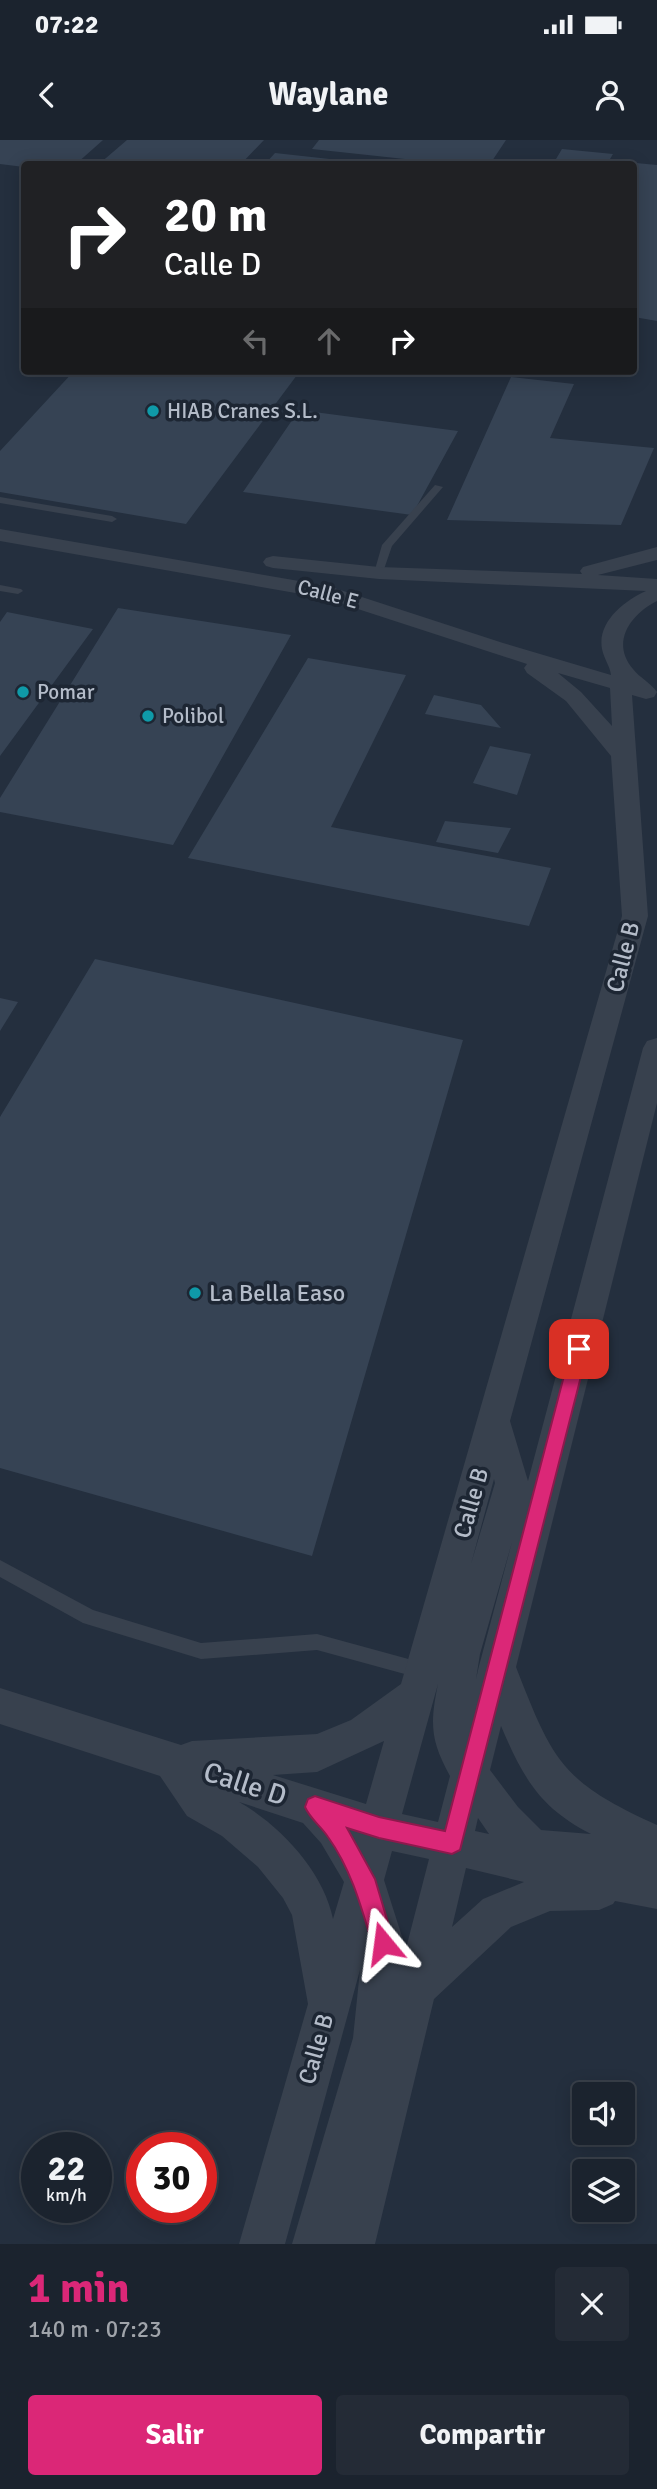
<!DOCTYPE html>
<html lang="es">
<meta charset="utf-8">
<style>
body{margin:0;font-family:Signika,sans-serif;background:#242b36;color:#f1f3f6;height:100vh;display:flex;flex-direction:column;font-size:26px;white-space:nowrap}
*{box-sizing:border-box;margin:0}
p{font-size:23px;color:#a0a4aa}
.icon{flex:none;width:38px;height:38px;fill:none;stroke:currentColor;stroke-width:2;stroke-linecap:round;stroke-linejoin:round}
.map{position:relative;height:2104px;overflow:hidden}
.panel{display:flex;flex-direction:column;background:#1b232e;flex:1}
.panel>*{flex:none}
.top-card{position:absolute;left:21px;top:21px;width:616px;height:214px;border-radius:7px;box-shadow:0 4px 18px #0003,0 0 0 2px #39404a;background:#202124;color:#fff;overflow:hidden}
.fabs{position:absolute;left:572px;top:1942px;display:grid;gap:14px}
.fabs a{display:grid;place-items:center;width:63px;height:63px;border-radius:7px;background:#1b232e;box-shadow:0 4px 18px #0003,0 0 0 2px #39404a;font-size:35px}
.speed{position:absolute;left:21px;top:1992px;display:flex;gap:14px;font-size:35px;font-weight:700;text-align:center}
.speed>*{display:grid;place-content:center;width:91px;height:91px;border-radius:50%;background:#1b232e;box-shadow:0 4px 18px #0003,0 0 0 2px #39404a;line-height:1}
.speed small{font-size:18px;font-weight:400}
.speed .limit{border:10px solid #d22;background:#fff;color:#111}
.pin{position:absolute;display:grid;place-items:center;width:60px;height:60px;color:#fff;margin:-30px;border-radius:14px;box-shadow:0 4px 10px #0006}
.me{position:absolute;width:77px;margin:-38px;rotate:344deg;stroke-linejoin:round;filter:drop-shadow(0 0 5px #0008)}
.turn{display:flex;align-items:center;gap:24px;height:147px;padding:0 28px;font-size:32px}
.turn .icon{width:91px;height:91px;stroke-width:2.5}
.turn b{display:block;font-size:49px;line-height:60px}
.lanes{display:flex;align-items:center;height:66px;padding:0 28px;background:#0003;justify-content:center;gap:35px;direction:ltr}
.lanes .off{opacity:.35}
.round{display:grid;place-items:center;flex:none;width:74px;height:74px;border-radius:7px;background:#242b36}
.headline{display:flex;align-items:center;justify-content:space-between;height:119px;padding:0 28px}
h1{font-size:42px;font-weight:700;line-height:52px;color:#db2777}
.button{display:flex;gap:14px;margin-top:auto;padding:14px 28px}
.button a{flex:1;height:80px;border-radius:7px;background:#db2777;color:#fff;font-size:28px;font-weight:700;line-height:80px;text-align:center}
.button a+a{background:#242b36;color:#f1f3f6}
.status{display:flex;justify-content:space-between;align-items:center;height:49px;padding:0 35px;background:#1b232e;direction:ltr}
.status svg{height:19px;fill:currentColor}
header{display:flex;justify-content:space-between;align-items:center;height:91px;padding:0 28px;background:#1b232e;font-size:32px;font-weight:700}
.map>svg:first-child{display:block}
.building{fill:#364354}
.lines{fill:none;stroke-linecap:round;stroke-linejoin:round}
.service{fill:#38414e;fill-rule:evenodd}
.minor{fill:#38414e;fill-rule:evenodd}
.route{fill:#db2777;stroke:#8e194d;stroke-width:2}
.culture-dot{fill:#0f9aa8;stroke:#1d2633;stroke-width:2.5}
.labels{text-anchor:middle;dominant-baseline:central;stroke-width:7;stroke-linejoin:round;paint-order:stroke}
.far-poi-label{font-size:21px;fill:#b4bcc9;stroke:#1d2633;text-anchor:start}
.far-street-label{font-size:21px;fill:#b4bcc9;stroke:#1d2633}
.street-label{font-size:24px;fill:#b4bcc9;stroke:#1d2633}
.poi-label{font-size:24px;fill:#b4bcc9;stroke:#1d2633;text-anchor:start}
.near-street-label{font-size:28px;fill:#b4bcc9;stroke:#1d2633}
</style>
<div class="status"><b>07:22</b><svg viewBox="0 0 49 12"><path d="M0 12V9h3v3zM5 12V6h3v6zM10 12V3h3v9zM15 12V0h3v12zM26 1h20v11H26zM47 4h2v5h-2z"/></svg></div>
<header><svg class="icon" aria-label="back" viewBox="0 0 24 24"><path d="M15 5l-7 7 7 7"/></svg>Waylane<svg class="icon" aria-label="person" viewBox="0 0 24 24"><circle cx="12" cy="8" r="4"/><path d="M4 21q1-7 8-7t8 7"/></svg></header>
<div class="map">
<svg width="657" height="2104" viewBox="0 0 657 2104">
<rect width="100%" height="100%" fill="#242f3e"/>
<path class="building" d="M0 0H103L76 24 24 27 0 24Z
M127 0H264L241 24H99Z
M319 0H506L490 24H451L312 9Z
M562 9 613 14 607 24H553Z
M275 13 366 23V24H265Z
M636 23 657 25V181L634 177Z
M74 231H300L186 384 0 352V311Z
M511 237 574 244 550 298 654 308 621 385 447 380Z
M299 270 458 291 412 375 243 352Z
M118 468 291 495 173 705 0 672V658Z
M7 472 93 489 0 616V482Z
M308 518 406 535 331 687 551 728 529 786 188 718Z
M434 555 481 565 501 588 425 574Z
M490 606 531 614 517 655 473 643Z
M445 681 511 688 498 713 436 702Z
M95 819 463 900 312 1416 0 1328V977Z
M0 858 18 862 0 891Z"/>
<g class="lines">
<path class="service" d="M435 345 443 347 392 406 382 435H376L374 433 382 405Z
M0 357 112 376 117 379 112 382 0 363Z
M0 445 21 449 23 451 18 454 0 451Z
M0 1420 93 1470 201 1503 317 1494 423 1523 429 1525 432 1531 429 1537 423 1539 317 1510 201 1519 83 1483 0 1437Z"/>
<path class="minor" d="M0 389 328 446 503 503 611 535C610 526 604 519 602 509 597 482 624 461 646 451L379 439 273 428 266 426 263 422 266 418 273 416 379 427 582 434 580 431 583 427 657 407V420L598 435 657 439V461C631 474 610 502 633 529 640 538 651 543 657 552L654 557 646 559 632 555 648 776 510 1281 528 1341 643 908 647 901 657 898V963L516 1527C553 1622 562 1642 657 1685V1769L615 1761 613 1764 599 1770 550 1771 511 1787 434 1859 375 2104H292L353 1898 360 1830 285 2104H239L308 1864 292 1775 283 1758 258 1727 222 1696 187 1676 160 1636 0 1584V1548L181 1605 192 1601 317 1594 351 1580 401 1544 622 776 611 616 566 561 527 533 524 528 527 524 324 458 0 401ZM558 533 610 548 612 586 581 552ZM494 1339 495 1343 471 1424ZM512 1402 479 1526 476 1539 480 1514ZM438 1544C430 1583 430 1600 450 1636L438 1682 402 1674ZM501 1586C523 1638 540 1668 591 1694L541 1690 518 1667 490 1630ZM384 1601 366 1664 273 1635 317 1632ZM239 1662 303 1683 321 1703 344 1742 333 1779C324 1732 280 1685 239 1662ZM478 1678 489 1694 475 1691ZM392 1711 429 1719 402 1824 404 1803 384 1740ZM466 1728 524 1742 483 1759 452 1787Z"/>
</g>
<path class="route" d="M579 1202 585 1204 588 1209 460 1710 452 1714 379 1698 347 1688 375 1739 394 1803 390 1811 383 1814 375 1811 372 1803C361 1766 351 1729 328 1697 321 1686 310 1679 305 1667L308 1659 315 1656 379 1677 445 1691 571 1209 573 1204Z"/>
<g class="culture-dot">
<circle cx="153" cy="271" r="7"/>
<circle cx="23" cy="552" r="7"/>
<circle cx="148" cy="576" r="7"/>
<circle cx="195" cy="1153" r="7"/>
</g>
<g class="labels">
<g class="far-poi-label">
<text x="167" y="271">HIAB Cranes S.L.</text>
<text x="37" y="552">Pomar</text>
<text x="162" y="576">Polibol</text>
</g>
<g class="far-street-label">
<text transform="translate(328 454) rotate(15)">Calle E</text>
</g>
<g class="street-label">
<text transform="translate(623 817) rotate(-76)">Calle B</text>
<text transform="translate(471 1363) rotate(-74)">Calle B</text>
<text transform="translate(316 1909) rotate(-74)">Calle B</text>
</g>
<g class="poi-label">
<text x="209" y="1153">La Bella Easo</text>
</g>
<g class="near-street-label">
<text transform="translate(245 1644) rotate(18)">Calle D</text>
</g>
</g>
</svg>
<div class="fabs">
<a><svg class="icon" aria-label="sound" viewBox="0 0 24 24"><path d="M4 9h4l5-4v14l-5-4H4zM17 9q2 3 0 6"/></svg></a>
<a><svg class="icon" aria-label="layers" viewBox="0 0 24 24"><path d="M12 4l9 5-9 5-9-5zM3 14l9 5 9-5"/></svg></a>
</div>
<div class="speed"><div>22<small>km/h</small></div><div class="limit">30</div></div>
<div class="pin" style="left:579px;top:1209px;background:#d93025"><svg class="icon" aria-label="arrive" viewBox="0 0 24 24"><path d="M6 21V4h12l-3 4 3 4H6"/></svg></div>
<svg class="me" style="left:383px;top:1803px" viewBox="-20 -20 40 40"><path d="M0-17L14 15 0 8-14 15z" fill="#db2777" stroke="#fff" stroke-width="4"/></svg>
<div class="top-card">
<div class="turn"><svg class="icon" aria-label="right" viewBox="0 0 24 24"><path d="M7 20v-9h11M14 6l5 5-5 5"/></svg><div><b>20 m</b>Calle D</div></div>
<div class="lanes"><svg class="icon off" aria-label="left" viewBox="0 0 24 24"><path d="M17 20v-9H6M10 6l-5 5 5 5"/></svg><svg class="icon off" aria-label="ahead" viewBox="0 0 24 24"><path d="M12 20V5M6 11l6-6 6 6"/></svg><svg class="icon" aria-label="right" viewBox="0 0 24 24"><path d="M7 20v-9h11M14 6l5 5-5 5"/></svg></div>
</div>
</div>
<section class="panel">
<div class="headline"><div><h1>1 min</h1><p>140 m · 07:23</p></div><a class="round"><svg class="icon" aria-label="close" viewBox="0 0 24 24"><path d="M6 6l12 12M18 6L6 18"/></svg></a></div>
<div class="button"><a>Salir</a><a>Compartir</a></div>
</section>
